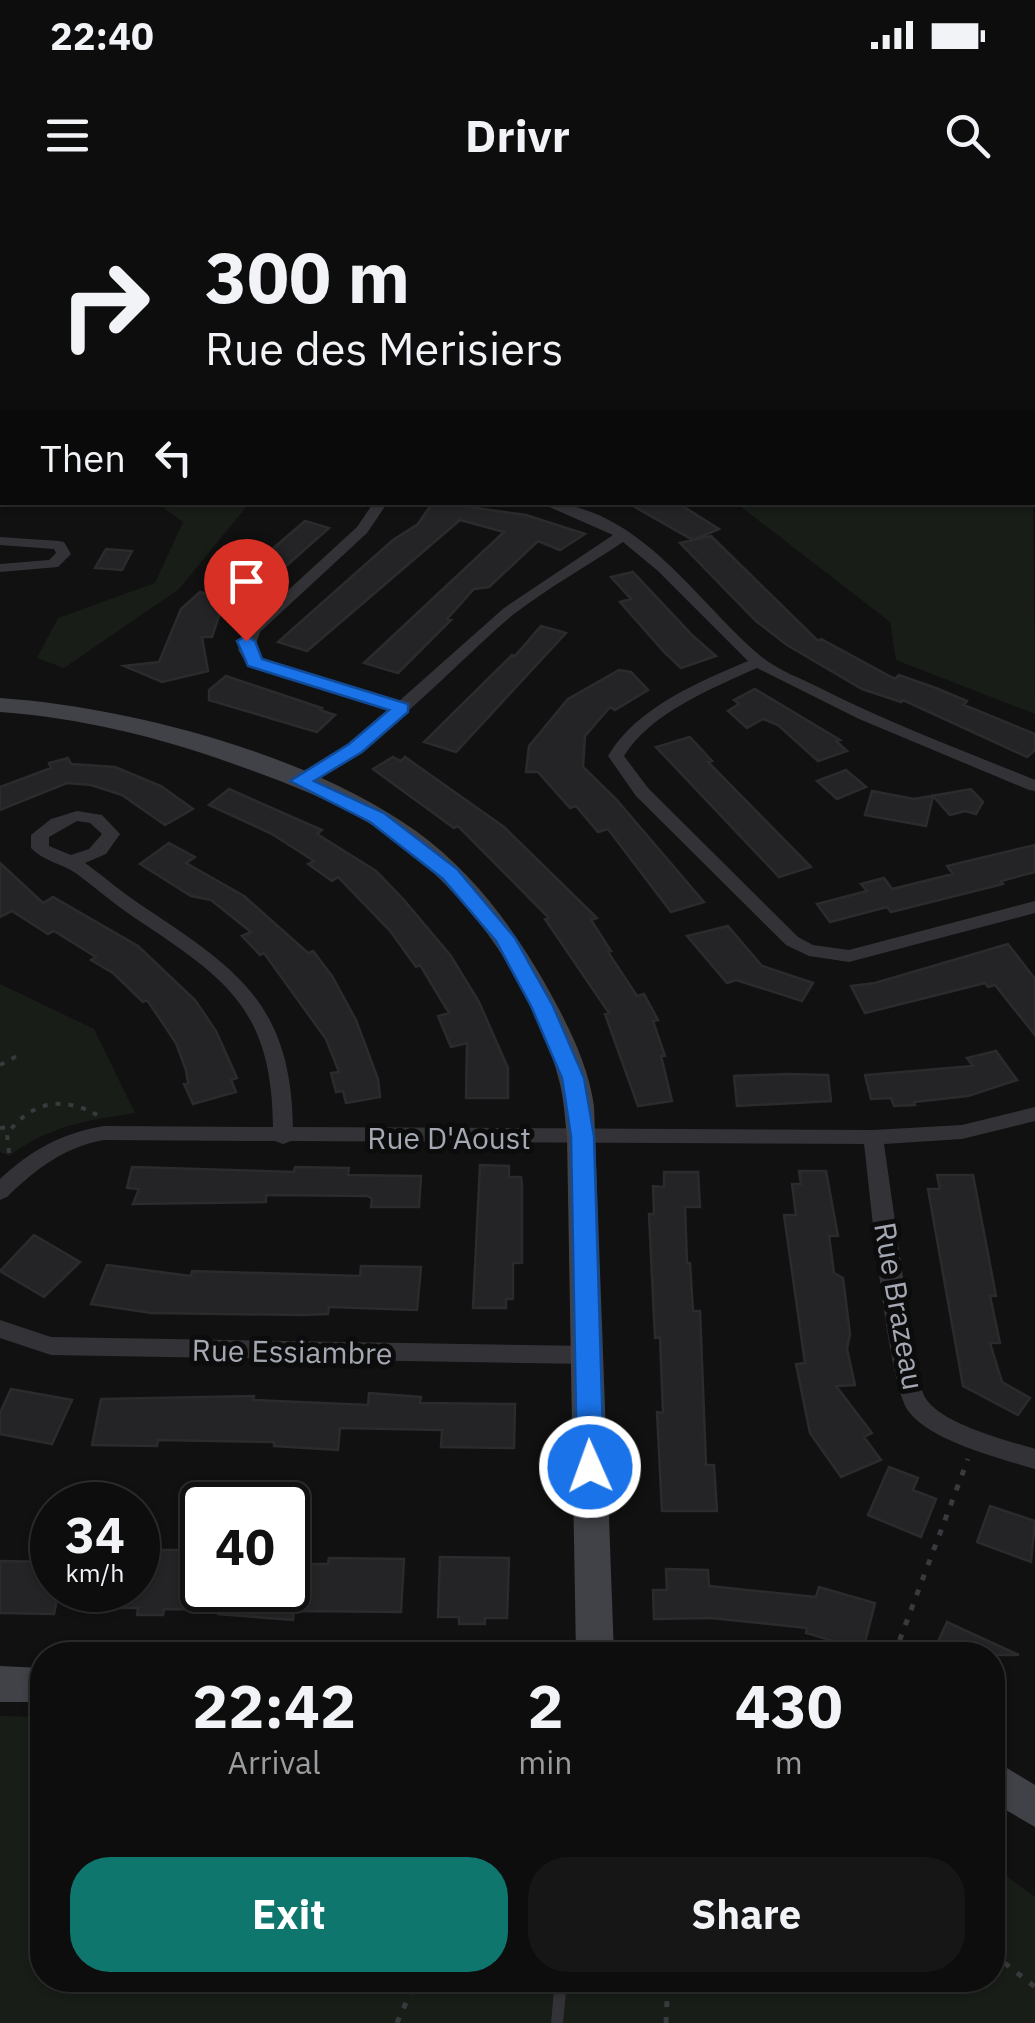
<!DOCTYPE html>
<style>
body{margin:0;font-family:"IBM Plex Sans",sans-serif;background:#161617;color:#f1f3f6;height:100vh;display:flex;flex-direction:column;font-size:38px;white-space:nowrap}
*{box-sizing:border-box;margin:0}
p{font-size:32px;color:#9a9c9e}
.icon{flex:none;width:55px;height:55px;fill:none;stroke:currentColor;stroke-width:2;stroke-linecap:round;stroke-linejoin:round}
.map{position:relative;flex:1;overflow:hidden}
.panel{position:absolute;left:30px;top:1442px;width:975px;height:350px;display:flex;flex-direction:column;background:#0d0d0e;border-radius:40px;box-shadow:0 2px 8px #0004,0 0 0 2px #2d2d2e}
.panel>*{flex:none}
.hud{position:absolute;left:0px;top:0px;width:1035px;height:305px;box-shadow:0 2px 8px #0004,0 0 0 2px #2d2d2e;background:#0d0d0e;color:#f1f3f6;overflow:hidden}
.speed{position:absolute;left:30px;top:1282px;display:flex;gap:20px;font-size:50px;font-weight:700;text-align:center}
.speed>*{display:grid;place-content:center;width:130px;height:130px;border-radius:50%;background:#0d0d0e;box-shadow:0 2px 8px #0004,0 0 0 2px #2d2d2e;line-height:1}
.speed small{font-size:25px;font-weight:400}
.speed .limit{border:5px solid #111;border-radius:15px;background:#fff;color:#111}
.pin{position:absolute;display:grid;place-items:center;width:85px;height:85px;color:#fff;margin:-102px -42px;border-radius:50% 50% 50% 0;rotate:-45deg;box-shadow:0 0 10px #0007}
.pin .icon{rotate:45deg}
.me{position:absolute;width:110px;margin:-55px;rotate:358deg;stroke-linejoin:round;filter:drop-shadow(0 0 8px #0008)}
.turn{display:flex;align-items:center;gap:35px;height:210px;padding:0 40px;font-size:45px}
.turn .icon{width:130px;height:130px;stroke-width:2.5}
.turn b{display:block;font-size:70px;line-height:85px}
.then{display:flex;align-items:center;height:95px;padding:0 40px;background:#0003;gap:20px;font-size:38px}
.eta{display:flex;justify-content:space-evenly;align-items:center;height:170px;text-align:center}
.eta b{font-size:60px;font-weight:700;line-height:70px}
.button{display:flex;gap:20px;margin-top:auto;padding:20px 40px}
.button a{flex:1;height:115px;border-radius:40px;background:#0f766e;color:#fff;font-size:40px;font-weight:700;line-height:115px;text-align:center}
.button a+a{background:#161617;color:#f1f3f6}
.status{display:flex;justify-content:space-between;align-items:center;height:70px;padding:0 50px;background:#0d0d0e;direction:ltr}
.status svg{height:28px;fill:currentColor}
header{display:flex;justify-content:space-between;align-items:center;height:130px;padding:0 40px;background:#0d0d0e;font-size:45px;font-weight:700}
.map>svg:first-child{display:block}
.green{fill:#181d18}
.building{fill:#242426;stroke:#2b2b2e;stroke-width:2.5}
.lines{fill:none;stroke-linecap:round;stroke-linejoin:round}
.path-far2{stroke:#393a3e;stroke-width:2.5;stroke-dasharray:4 5;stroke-linecap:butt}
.path-far1{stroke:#393a3e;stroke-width:4;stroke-dasharray:5 8;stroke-linecap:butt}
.path{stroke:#393a3e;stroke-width:5;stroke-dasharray:6 10;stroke-linecap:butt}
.lane{stroke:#333337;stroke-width:12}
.street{fill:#333337;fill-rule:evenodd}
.secondary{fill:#414247;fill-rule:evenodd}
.route{fill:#1a73e8;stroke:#114b97;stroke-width:2.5}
.labels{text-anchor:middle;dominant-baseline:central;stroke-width:10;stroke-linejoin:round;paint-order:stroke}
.street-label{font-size:30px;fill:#a4a8b2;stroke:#0c0c0d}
</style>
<div class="status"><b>22:40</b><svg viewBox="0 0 49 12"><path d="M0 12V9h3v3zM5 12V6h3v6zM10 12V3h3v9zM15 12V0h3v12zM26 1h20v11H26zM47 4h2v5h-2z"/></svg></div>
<header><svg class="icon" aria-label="menu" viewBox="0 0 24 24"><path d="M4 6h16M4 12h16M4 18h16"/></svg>Drivr<svg class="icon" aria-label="search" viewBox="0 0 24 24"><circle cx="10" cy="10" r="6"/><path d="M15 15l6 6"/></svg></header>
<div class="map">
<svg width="1035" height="1823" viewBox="0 0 1035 1823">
<rect width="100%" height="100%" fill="#111112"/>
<path class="green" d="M1033 282 1035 514 896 460 890 422 736 303 1032 302Z
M243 302 248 305 179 389 64 468 37 458 58 418 155 383 183 322 157 303Z
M0 784 94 829 135 913C85 921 51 925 9 956L0 952Z
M0 1516 42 1517V1780H992L993 1666 1035 1697V1823H0Z"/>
<path class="building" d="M433 302 526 315 585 334 560 350 538 341 489 387 474 389 447 419 451 420 398 473 364 463 504 332 460 320 307 451 278 442 393 340 418 324Z
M626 302H676L719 329 693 340Z
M305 321 329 328 235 411 222 407 212 437H202L208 471 162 482 124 466 159 462 181 409 200 392 211 395 246 363 233 359 249 345 270 351Z
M711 336 818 441 821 439 895 479 899 475 936 488 967 501 964 505 1035 534V550L1027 557 903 500 901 502 862 489 787 445 756 421 680 343Z
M106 349 132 351 122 370 95 368Z
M633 372 693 436 716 456 681 468 664 452 620 402 631 399 611 377Z
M541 426 566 433 456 552 424 542 512 455 515 456Z
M619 470 631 472 648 490 615 510 610 507 585 536 583 567 616 599 704 702 671 712 608 629 598 632 576 606 570 608 538 572H526L529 546 568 499Z
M226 476 322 508 320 510 335 515 317 532 209 500V490Z
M755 489 840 540 836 541 847 551 818 561 778 525 763 519 747 528 728 511 739 504 734 500Z
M690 537 712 561 708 562 811 667 779 677 656 547Z
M393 557 401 561 405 557 504 627 597 718 591 720 611 751 608 752 637 796 644 794 658 820 653 821 665 856H661L672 901 638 906 605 814 609 813 545 719 549 718 458 626 454 628 373 569Z
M68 558 71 564 115 567 161 586 193 609 165 625 122 595 91 585 67 583 0 610V587L51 568 49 563Z
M846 570 866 587 837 599 817 581Z
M229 589 322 630 317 634 376 671 404 700 451 756 479 802 508 868V898H466L467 843 451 847 438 816 449 813 420 765 416 767 391 732 338 677 332 681 308 664 314 661 272 634 209 605Z
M971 589 983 602 976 614 965 611 950 615 933 596 926 626 865 615 872 591 914 599Z
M169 643 195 657 186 663 244 696 308 753 313 751 332 776 356 820 378 879 380 897 346 903 343 891 336 892 331 873 339 872 326 839 264 753 260 755 242 736 251 732 211 700 191 696 140 664Z
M1035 645V672L1001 681 1003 684 891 712 887 707 830 722 817 704 867 691 861 684 884 678 892 689 953 674 947 666Z
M0 663 43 703 53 697 138 746 195 800 216 831 237 878 231 880 236 892 193 904 184 884 188 883 186 870 176 843 147 800 143 802 113 773 91 760 96 757 54 731 48 734 12 711 0 717Z
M728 726 762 766 813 783 802 801 736 780 727 783 687 736Z
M1008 744 1035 779V835L995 785 988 787 985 783 865 813 851 786 875 783Z
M996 851 1017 880 968 896 914 902 915 905 894 906 891 898 871 899 865 875 973 866 967 858Z
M787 874 828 875 831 901 737 906 734 876Z
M480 965 509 966V977H521L522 985V1063H513V1099H506V1108H473Z
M132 967 294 972 295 967 349 968 348 975 421 976 419 1007H371L372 999 368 996 266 995V1002L133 1004 139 989 127 988Z
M799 971H826L838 1036H829L834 1073 843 1078 850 1134 847 1149 855 1185 836 1186 872 1233 864 1237 881 1260 841 1277 810 1233 796 1164 805 1163 784 1015H796L792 984H801Z
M664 972H698L700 1007H685L687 1063H690L693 1111H700L706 1265H714L717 1311H662L657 1212 663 1213 660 1137 655 1138 649 1014H654L653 986 664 987Z
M937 975H973L996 1096H990L1000 1143H990L1002 1182 1030 1198 1018 1215 963 1186 928 989H940Z
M34 1035 80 1062 44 1097 0 1071Z
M107 1065 191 1076 192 1071 360 1076 361 1066 421 1067 417 1110 329 1107 328 1114 303 1115 151 1113 91 1104Z
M11 1189 72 1200 52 1244 0 1234V1213Z
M369 1193 421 1197 420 1203 515 1204 514 1248 441 1247 442 1230 340 1228 338 1250 274 1246V1242L158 1240 157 1246 92 1245 101 1199 254 1196 253 1200 368 1205Z
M889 1267 918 1278 913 1290 936 1299 921 1337 868 1315Z
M990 1306 1035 1321 1031 1362 977 1342Z
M138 1350H194L189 1390H288V1364H328L329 1358 404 1359 401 1412 294 1411 293 1420 218 1414V1410L164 1409 163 1415H137L138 1408H116L119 1390H138Z
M440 1357 509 1358 507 1418H485V1424H459V1417H438Z
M0 1361 52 1362V1390H59L54 1414 0 1413Z
M666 1369 708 1370 709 1386 816 1397 819 1387 875 1403 863 1450 806 1433 807 1428 711 1418 654 1419 653 1390H667Z
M947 1422 975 1435 1019 1455H932Z"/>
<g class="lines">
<path class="path-far2" d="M1032 91 1035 99"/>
<path class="path-far1" d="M0 865 17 856
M0 928 11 927
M9 953 7 934C31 902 62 895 97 915"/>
<path class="path" d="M894 1455 968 1259
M992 1753 1035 1787
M397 1823 416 1780
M666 1823 668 1780"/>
<path class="lane" d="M557 1823 561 1780"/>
<path class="street" d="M215 0H227L229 2H217Z
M566 0H580L582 2H568Z
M374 302H388L367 333 260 432 254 450 260 459 398 502 504 408 613 335 538 302C635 302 691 395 757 453 776 470 801 478 824 490 892 524 964 551 1035 580V591L1029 590 859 519 757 468C713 488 650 513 624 556L648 588 798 737 813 745 849 750 1035 701V713L849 762 809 756 786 745 636 596 608 556C636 508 698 482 748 461L658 371 623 342C587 366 548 388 514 414 474 445 338 591 294 585V577L350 545 390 509 248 465 238 450 248 427 357 327Z
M0 337 59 341 64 342 71 354 58 367 0 372V364L49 360 56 353 54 349 0 345Z
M77 611 102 615 120 634 106 654 85 663C106 678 125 695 147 709 239 770 291 806 293 927L873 930 962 925 1035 907V921L962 939 884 944 917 1176C920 1183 922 1193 926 1199 944 1225 1006 1240 1035 1249V1269C999 1258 933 1242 909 1212 887 1185 870 991 864 944L291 941 283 944 275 941 104 940C64 947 36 969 7 997L0 1000V979C31 950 62 933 104 926L273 927C272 806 223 777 132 716 113 703 96 688 77 674 63 664 43 661 31 648V635L51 619ZM77 621 90 623 102 634 89 649 71 655 49 646V637Z
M0 1120 51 1137 587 1146 595 1149 598 1155 595 1161 587 1164 51 1155 0 1138Z"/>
<path class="secondary" d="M946 0H962V2H946Z
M1032 173 1035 174V186L1032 185Z
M0 498C130 507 308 554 416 631 469 669 511 724 543 780 565 819 588 862 594 906L614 1455H576L567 937C565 919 564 901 560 884 535 780 456 674 364 620 322 596 276 579 231 563 155 536 80 518 0 512Z
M0 1466 42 1468V1502H0Z
M992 1559 1035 1585V1627L992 1602Z"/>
</g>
<path class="route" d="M246 436 255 441 262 459 408 504V512L362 552 314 581 384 613 457 669 515 738 553 806 584 878 594 936 604 1267 600 1275 590 1279 581 1275 577 1267 571 936 562 878 531 806 496 741 443 679 370 622 290 581 349 544 389 510 248 466 237 441Z"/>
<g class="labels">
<g class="street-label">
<text x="449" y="937">Rue D'Aoust</text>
<text transform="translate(900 1106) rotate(80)">Rue Brazeau</text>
<text transform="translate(292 1151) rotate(1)">Rue Essiambre</text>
</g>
</g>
</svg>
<div class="speed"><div>34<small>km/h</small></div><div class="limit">40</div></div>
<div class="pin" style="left:246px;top:441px;background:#d93025"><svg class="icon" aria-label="arrive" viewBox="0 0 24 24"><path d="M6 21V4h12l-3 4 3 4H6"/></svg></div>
<svg class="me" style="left:590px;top:1267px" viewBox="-20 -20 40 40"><circle r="17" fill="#1a73e8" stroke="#fff" stroke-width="3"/><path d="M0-11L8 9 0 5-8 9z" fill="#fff"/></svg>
<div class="hud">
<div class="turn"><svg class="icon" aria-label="right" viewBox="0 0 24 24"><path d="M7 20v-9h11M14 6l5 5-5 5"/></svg><div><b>300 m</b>Rue des Merisiers</div></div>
<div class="then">Then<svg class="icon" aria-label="left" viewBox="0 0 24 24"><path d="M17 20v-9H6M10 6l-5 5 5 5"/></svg></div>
</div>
<section class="panel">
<div class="eta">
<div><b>22:42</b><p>Arrival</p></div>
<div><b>2</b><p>min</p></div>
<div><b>430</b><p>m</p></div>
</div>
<div class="button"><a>Exit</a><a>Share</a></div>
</section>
</div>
